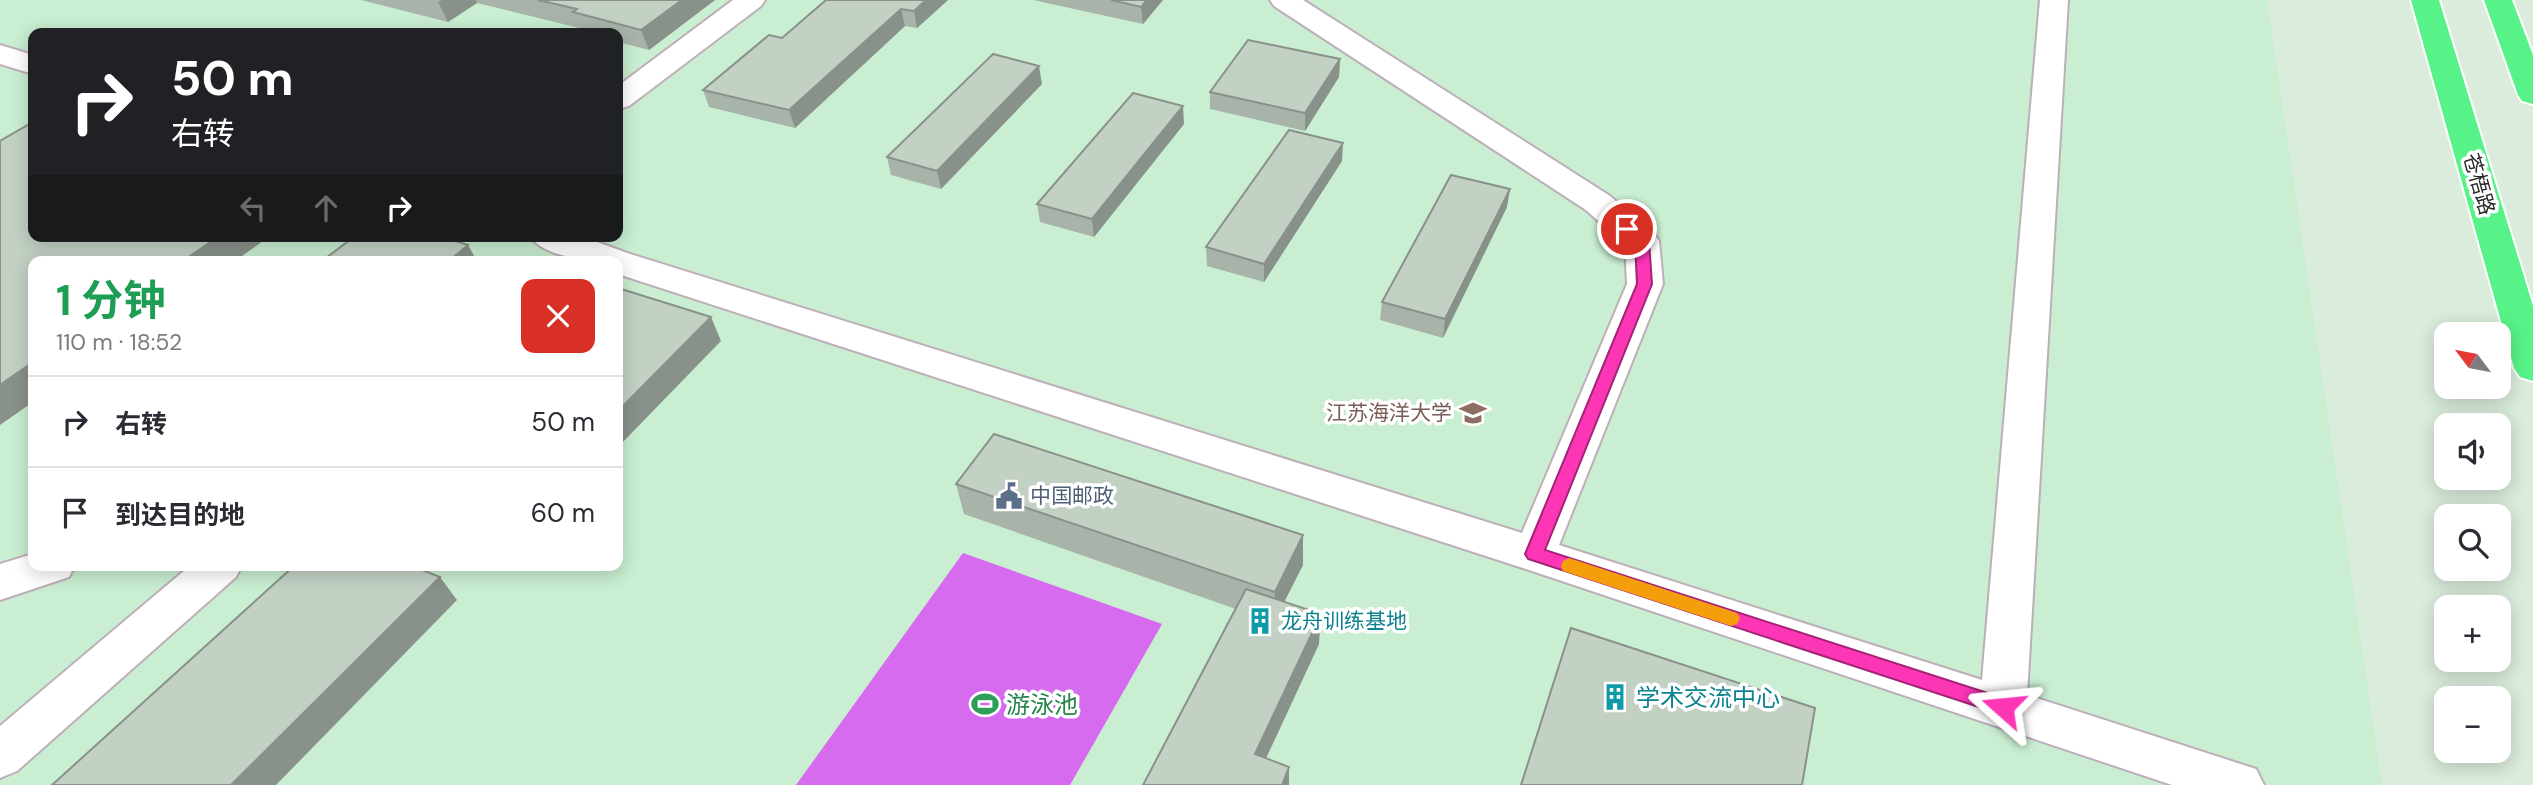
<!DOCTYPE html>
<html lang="zh">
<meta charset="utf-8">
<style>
body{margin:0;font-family:"DM Sans","Noto Sans SC",sans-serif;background:#f2f2f3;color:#2b2b33;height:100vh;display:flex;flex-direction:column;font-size:26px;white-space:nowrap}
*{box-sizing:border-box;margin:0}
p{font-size:23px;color:#7c7c81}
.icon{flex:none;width:38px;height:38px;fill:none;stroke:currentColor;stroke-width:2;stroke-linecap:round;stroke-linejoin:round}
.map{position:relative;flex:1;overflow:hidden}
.panel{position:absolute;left:28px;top:256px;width:595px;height:315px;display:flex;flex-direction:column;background:#fff;border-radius:14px;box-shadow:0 4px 18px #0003}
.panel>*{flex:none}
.top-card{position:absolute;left:28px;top:28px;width:595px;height:214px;border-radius:14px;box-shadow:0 4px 18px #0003;background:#202124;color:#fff;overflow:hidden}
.needle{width:46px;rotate:302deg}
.fabs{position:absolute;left:2434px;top:322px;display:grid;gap:14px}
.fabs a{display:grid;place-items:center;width:77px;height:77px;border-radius:14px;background:#fff;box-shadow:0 4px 18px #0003;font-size:35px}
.pin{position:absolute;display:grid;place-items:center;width:60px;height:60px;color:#fff;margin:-30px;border:4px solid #fff;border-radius:50%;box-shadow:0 2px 7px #0007}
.me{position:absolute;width:77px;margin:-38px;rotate:288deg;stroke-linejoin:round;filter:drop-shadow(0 0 5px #0008)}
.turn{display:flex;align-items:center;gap:24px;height:147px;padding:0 28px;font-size:32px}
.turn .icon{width:91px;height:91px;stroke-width:2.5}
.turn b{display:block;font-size:49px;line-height:60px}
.lanes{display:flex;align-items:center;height:66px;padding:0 28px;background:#0003;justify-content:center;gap:35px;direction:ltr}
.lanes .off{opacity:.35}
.round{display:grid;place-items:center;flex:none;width:74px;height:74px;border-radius:14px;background:#f2f2f3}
.headline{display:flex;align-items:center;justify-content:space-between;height:119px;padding:0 28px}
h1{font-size:42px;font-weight:700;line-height:52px;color:#1e9e55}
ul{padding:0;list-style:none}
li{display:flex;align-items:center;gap:21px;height:91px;padding:0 28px;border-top:2px solid #e1e1e2}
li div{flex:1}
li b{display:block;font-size:26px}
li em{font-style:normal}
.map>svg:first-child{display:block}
.education{fill:#c9eed1;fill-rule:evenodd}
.water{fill:#d76bf0}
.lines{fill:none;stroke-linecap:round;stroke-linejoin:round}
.minor-casing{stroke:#bdafb8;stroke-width:4}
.major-casing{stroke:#fff;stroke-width:4}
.minor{fill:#fff;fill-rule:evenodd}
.major{fill:#58f388;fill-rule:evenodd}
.wall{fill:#a8b4a9}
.shaded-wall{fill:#88928a}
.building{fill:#c3d1c5;stroke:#88928a;stroke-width:2}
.route{fill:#fd36b6;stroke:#a42376;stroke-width:2}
.slow{fill:#f59e0b}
.labels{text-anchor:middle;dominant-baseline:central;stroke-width:7;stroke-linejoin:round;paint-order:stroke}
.street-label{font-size:21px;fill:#292929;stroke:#fff}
.education-label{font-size:21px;fill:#785e54;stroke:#fff;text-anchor:end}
.service-label{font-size:21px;fill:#4e5e75;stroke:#fff;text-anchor:start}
.culture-label{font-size:21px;fill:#0d838f;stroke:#fff;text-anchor:start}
.near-culture-label{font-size:24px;fill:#0d838f;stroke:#fff;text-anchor:start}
.near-leisure-label{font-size:24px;fill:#27864d;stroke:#fff;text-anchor:start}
</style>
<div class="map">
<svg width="2533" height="785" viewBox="0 0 2533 785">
<rect width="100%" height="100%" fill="#daecdc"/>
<path class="education" d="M0 0H2267L2382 785H0ZM33 33H618V236H33ZM33 261H618V565H33Z"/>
<path class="water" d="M963 553 1162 624 1070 785H796Z"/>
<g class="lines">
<defs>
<path id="minor" d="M733 0H765L761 6 629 106 618 109V86Z
M1270 0H1303L1610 196 1654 233 1659 241 1663 284 1559 545 1982 680 2040 0H2068L2027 695 2256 769 2264 785H2172L1529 570 618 274V261C593 261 545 259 530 236H581L627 253 1522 533 1627 284 1625 245 1586 210 1274 6Z
M0 45 33 55V74L0 64Z
M33 554V565H75L69 577 0 600V564Z
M191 565H242L236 577 17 771 0 778V726Z"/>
<path id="major" d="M2411 0H2439L2533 306V381L2520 377 2514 368Z
M2484 0H2512L2533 55V104L2522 101 2518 95Z"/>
</defs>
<use href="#minor" class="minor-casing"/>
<use href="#major" class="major-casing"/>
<use href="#minor" class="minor"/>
<use href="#major" class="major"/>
</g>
<path class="wall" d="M361 0H715L649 50 618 42V33H584L581 32 579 28 477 3 448 22Z
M826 0H948L917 28 905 26 795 128 709 107 703 90 782 38Z
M1033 0H1163L1143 24Z
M1340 59 1339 77 1305 131 1210 109V92Z
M1042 84 941 189 891 175 887 157Z
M1184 124 1094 237 1040 222 1037 204Z
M1342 161 1264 282 1207 266 1206 247Z
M1507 207 1443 338 1380 320 1382 302Z
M956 484 1303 565 1284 602 1319 644 1266 758 1143 785 1236 609 964 514Z"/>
<path class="shaded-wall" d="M441 0H476L477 3 448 22 438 2Z
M682 0H715L649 50 641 30Z
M926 0H948L917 28 914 11Z
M1147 0H1163L1143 24 1141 7Z
M901 9 905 26 795 128 789 110Z
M1340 59 1339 77 1305 131V113Z
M1039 66 1042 84 941 189 937 171Z
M1183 106 1184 124 1094 237 1092 219Z
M1343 143 1342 161 1264 282V264Z
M1510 189 1507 207 1443 338 1445 319Z
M219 236H270L235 261H183Z
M468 245 477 261H449Z
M711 317 721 341 618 447V411Z
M33 362V402L0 425V385Z
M1303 535V565L1274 622 1275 592Z
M440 577 457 600 276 785H231Z
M1321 614 1319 644 1255 782V754Z
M1289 767V785H1282Z"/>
<path class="building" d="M538 0H682L641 30 573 12 577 9Z
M826 0H926L914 11 901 9 789 110 703 90 769 35 782 38Z
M1111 0H1147L1141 7Z
M1248 40 1340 59 1305 113 1210 92Z
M993 54 1039 66 937 171 887 157Z
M1133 93 1183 106 1092 219 1037 204Z
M33 122V236H219L183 261H33V362L0 385V141Z
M1289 130 1343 143 1264 264 1206 247Z
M1451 175 1510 189 1445 319 1382 302Z
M355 236H439L468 245 449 261H322Z
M618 288 711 317 618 411Z
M994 434 1303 535 1275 592 956 484Z
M295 565H410L440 577 231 785H52Z
M1246 589 1321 614 1255 754 1289 767 1282 785H1143Z
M1571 628 1815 708 1802 785H1521Z"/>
<path class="route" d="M1627 224 1649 241 1652 284 1545 550 2003 698 2010 701 2013 707 2010 713 2003 715 1528 559 1525 554 1637 284 1635 243 1620 229Z"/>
<path class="slow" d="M1569 558 1737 613 1740 618 1737 624 1731 626 1563 571 1561 566 1563 561Z"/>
<defs>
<symbol id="university-bare" viewBox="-9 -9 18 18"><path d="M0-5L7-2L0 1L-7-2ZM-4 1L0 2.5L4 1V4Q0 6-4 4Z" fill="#8d6e63" stroke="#fff" stroke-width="2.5" paint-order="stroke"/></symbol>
<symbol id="civic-bare" viewBox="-9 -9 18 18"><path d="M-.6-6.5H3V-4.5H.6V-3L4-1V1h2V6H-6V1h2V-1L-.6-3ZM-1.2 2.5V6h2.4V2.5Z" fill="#5c6f8a" stroke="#fff" stroke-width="2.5" paint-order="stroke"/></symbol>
<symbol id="building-bare" viewBox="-9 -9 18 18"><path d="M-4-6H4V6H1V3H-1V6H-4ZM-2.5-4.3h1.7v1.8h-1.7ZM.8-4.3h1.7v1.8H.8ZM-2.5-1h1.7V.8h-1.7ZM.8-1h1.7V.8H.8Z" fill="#0f9aa8" stroke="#fff" stroke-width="2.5" paint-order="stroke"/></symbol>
<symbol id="stadium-bare" viewBox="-9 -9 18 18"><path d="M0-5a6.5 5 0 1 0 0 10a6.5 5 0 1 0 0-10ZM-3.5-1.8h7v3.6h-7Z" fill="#2e9e5b" stroke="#fff" stroke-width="2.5" paint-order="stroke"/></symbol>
</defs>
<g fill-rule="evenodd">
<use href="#university-bare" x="1454" y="394" width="38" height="38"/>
<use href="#civic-bare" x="990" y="477" width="38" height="38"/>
<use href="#building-bare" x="1241" y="602" width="38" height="38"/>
<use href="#building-bare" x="1596" y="678" width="38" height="38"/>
<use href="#stadium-bare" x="966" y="685" width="38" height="38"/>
</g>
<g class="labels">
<g class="street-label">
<text transform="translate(2479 184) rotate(74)">苍梧路</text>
</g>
<g class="education-label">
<text x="1452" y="413">江苏海洋大学</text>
</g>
<g class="service-label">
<text x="1030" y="496">中国邮政</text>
</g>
<g class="culture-label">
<text x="1281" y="621">龙舟训练基地</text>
</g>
<g class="near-culture-label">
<text x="1636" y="697">学术交流中心</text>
</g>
<g class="near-leisure-label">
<text x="1006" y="704">游泳池</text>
</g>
</g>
</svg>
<div class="fabs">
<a><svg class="needle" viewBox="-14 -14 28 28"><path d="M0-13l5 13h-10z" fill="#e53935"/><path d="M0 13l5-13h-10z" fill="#7c7c81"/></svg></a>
<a><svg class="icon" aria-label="sound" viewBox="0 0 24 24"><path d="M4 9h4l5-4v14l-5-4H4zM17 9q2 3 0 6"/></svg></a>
<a><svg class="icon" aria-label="search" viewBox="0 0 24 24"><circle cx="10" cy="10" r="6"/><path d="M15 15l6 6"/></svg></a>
<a>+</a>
<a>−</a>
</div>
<div class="pin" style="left:1627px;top:229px;background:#d93025"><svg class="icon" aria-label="arrive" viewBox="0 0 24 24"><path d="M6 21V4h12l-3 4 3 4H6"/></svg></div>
<svg class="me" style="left:2003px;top:707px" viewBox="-20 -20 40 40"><path d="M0-17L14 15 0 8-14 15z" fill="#fd36b6" stroke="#fff" stroke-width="4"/></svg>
<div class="top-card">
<div class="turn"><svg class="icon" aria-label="right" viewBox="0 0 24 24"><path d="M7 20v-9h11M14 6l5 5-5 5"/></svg><div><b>50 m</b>右转</div></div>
<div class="lanes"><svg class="icon off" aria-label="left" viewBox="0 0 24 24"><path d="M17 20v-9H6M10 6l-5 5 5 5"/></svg><svg class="icon off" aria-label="ahead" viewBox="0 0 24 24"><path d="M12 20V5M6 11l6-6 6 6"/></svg><svg class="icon" aria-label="right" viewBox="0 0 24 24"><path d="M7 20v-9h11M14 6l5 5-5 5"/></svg></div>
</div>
<section class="panel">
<div class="headline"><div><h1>1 分钟</h1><p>110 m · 18:52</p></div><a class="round" style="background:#d93025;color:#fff"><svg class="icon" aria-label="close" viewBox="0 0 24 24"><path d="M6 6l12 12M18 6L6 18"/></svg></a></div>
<ul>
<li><svg class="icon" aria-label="right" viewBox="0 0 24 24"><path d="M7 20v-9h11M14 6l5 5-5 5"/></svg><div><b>右转</b></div><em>50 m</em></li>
<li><svg class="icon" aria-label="arrive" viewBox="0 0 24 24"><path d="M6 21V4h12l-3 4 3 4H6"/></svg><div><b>到达目的地</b></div><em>60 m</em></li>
</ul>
</section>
</div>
